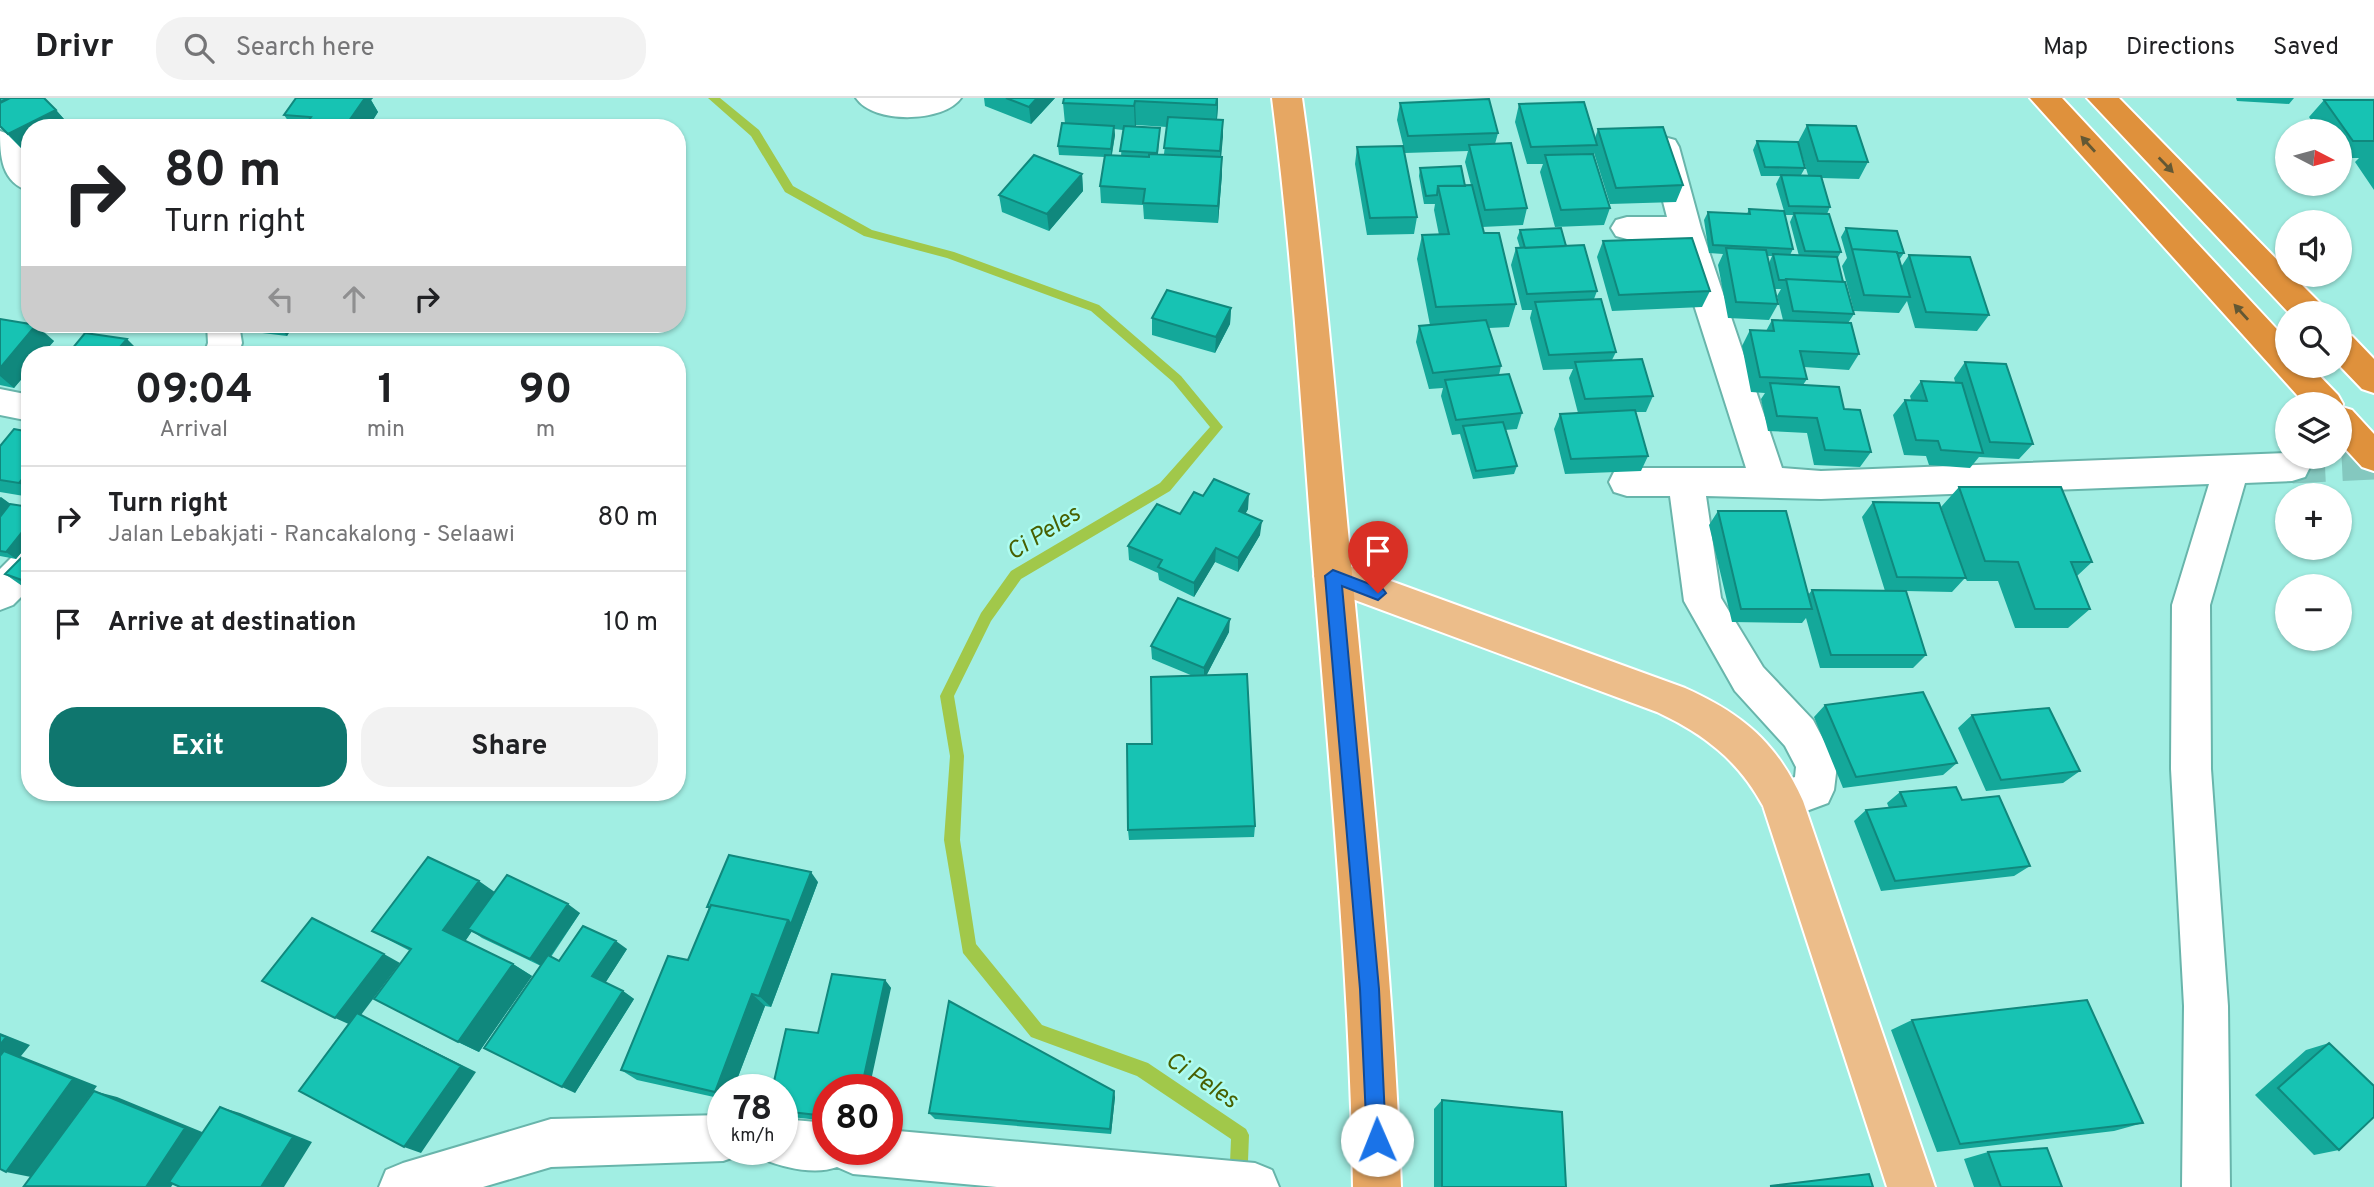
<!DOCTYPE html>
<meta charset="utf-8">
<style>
body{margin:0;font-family:Overpass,sans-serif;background:#f2f2f2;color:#202124;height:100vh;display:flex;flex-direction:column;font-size:26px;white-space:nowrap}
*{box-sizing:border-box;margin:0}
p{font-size:23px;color:#757577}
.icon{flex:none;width:38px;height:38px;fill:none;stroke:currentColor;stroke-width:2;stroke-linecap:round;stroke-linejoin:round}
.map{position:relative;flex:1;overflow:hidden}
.sheet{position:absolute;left:21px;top:248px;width:665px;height:455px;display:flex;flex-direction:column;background:#fff;border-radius:28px;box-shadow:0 2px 5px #0004}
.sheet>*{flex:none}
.hud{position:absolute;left:21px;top:21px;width:665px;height:214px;border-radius:28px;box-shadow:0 2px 5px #0004;background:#fff;color:#202124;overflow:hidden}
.needle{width:46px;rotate:96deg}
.fabs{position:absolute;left:2275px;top:21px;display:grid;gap:14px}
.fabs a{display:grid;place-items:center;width:77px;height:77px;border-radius:50%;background:#fff;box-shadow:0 2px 5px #0004;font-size:35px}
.speed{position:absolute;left:707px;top:976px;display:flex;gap:14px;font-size:35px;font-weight:700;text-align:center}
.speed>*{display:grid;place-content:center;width:91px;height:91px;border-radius:50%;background:#fff;box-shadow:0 2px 5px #0004;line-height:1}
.speed small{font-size:18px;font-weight:400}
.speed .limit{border:10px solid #d22;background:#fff;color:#111}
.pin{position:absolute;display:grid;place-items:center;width:60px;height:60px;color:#fff;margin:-72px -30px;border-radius:50% 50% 50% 0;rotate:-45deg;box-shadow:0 0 7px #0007}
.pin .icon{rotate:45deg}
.me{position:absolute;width:77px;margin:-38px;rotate:359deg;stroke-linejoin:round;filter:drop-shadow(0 0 5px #0008)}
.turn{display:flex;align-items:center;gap:24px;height:147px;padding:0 28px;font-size:32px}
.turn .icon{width:91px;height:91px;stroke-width:2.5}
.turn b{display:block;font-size:49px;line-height:60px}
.lanes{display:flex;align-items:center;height:66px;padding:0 28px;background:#0003;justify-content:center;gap:35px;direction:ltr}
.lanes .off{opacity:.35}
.eta{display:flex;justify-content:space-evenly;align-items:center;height:119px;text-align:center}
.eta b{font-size:42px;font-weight:700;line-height:49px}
.action{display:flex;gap:14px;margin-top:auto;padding:14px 28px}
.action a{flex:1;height:80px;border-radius:28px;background:#0f766e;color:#fff;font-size:28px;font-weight:700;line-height:80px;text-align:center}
.action a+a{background:#f2f2f2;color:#202124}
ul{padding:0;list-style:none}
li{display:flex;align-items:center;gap:21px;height:105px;padding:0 28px;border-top:2px solid #e0e0e0}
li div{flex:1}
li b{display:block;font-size:26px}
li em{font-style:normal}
header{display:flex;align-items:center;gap:42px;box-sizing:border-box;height:98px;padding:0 35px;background:#fff;border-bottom:2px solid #e0e0e0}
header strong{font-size:33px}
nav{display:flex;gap:38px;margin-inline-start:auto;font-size:24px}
.search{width:490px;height:63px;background:#f2f2f2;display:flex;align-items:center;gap:18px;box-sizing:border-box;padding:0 24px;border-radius:28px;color:#757577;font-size:26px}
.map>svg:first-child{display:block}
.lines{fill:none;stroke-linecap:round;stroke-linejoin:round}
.stream{fill:#a1c84a;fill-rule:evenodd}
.minor-tunnel{stroke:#84c8bf;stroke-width:33;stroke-dasharray:33 17;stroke-linecap:butt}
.minor-casing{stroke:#68b5ab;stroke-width:4}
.primary-casing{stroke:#fff;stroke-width:4}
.trunk-casing{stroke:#fff;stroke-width:4}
.motorway-casing{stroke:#fff;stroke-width:4}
.minor{fill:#fff;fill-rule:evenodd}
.primary{fill:#ecbd8a;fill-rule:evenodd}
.trunk{fill:#e6a763;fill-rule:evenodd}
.motorway{fill:#df913c;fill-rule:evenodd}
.wall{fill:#14a89a;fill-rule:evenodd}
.shaded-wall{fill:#10887d}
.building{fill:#17c3b3;stroke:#10887d;stroke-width:2}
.oneway{fill:#635834}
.route{fill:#1a73e8;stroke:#114b97;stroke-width:2}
.labels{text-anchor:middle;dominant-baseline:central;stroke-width:5;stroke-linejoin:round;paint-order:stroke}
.water-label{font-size:24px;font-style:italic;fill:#485f00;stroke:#aefcf0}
</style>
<header>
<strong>Drivr</strong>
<div class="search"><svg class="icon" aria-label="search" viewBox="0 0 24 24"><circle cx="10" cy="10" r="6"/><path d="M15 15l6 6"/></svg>Search here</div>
<nav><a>Map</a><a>Directions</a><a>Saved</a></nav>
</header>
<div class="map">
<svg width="2374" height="1089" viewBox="0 0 2374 1089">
<rect width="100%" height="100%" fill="#a1eee3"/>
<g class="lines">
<path class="stream" d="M708 0H720L759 32 793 88 872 132 954 154 1099 207 1181 278 1223 329 1170 393 1021 481 991 523 954 598 964 658 960 742 976 846 1042 927 1148 965 1246 1031 1249 1037 1247 1089H1229L1231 1041 1137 978 1031 939 963 855 944 742 950 658 940 598 981 515 1011 473 1160 385 1210 329 1173 284 1091 213 947 160 864 138 785 94 751 38Z"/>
<path class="minor-tunnel" d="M2292 369 2374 365"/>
<defs>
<path id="minor" d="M856 0H961C945 24 874 27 856 0Z
M0 33C28 41 30 69 30 93 1 85 0 58 0 33Z
M1664 39 1675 42 1679 49 1701 130 1782 370 1821 373 2287 355V359H2305L2310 369 2305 379 2292 383 2245 385 2210 507 2211 671 2228 908 2230 1089H2182L2184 908 2171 671 2172 507 2209 386 1821 401 1706 398 1721 500 1763 569 1813 622 1837 667 1834 692 1828 705 1782 722 1767 717 1761 703 1767 689 1795 679 1796 669 1785 648 1735 593 1684 503 1670 398H1627L1614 394 1609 384 1614 374 1627 370H1746L1673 141H1627L1616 138 1611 130 1616 122 1627 119H1667L1649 49 1653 42Z
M207 226H239L242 245 238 257H204L208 245Z
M0 291 30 297V323L0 317Z
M30 450V490L13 507 0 512V471L17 454Z
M723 1017V1052H742L740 1057 723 1063 551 1069 483 1089H379L386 1072 403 1065 551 1021Z
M782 1021 828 1025V1052H887V1032L1255 1065 1272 1072 1279 1089H997L853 1076 837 1069C816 1077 785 1070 765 1062L761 1052H782Z"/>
<path id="primary" d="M1333 462 1685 590C1743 616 1777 645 1803 703L1935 1089H1887L1763 708C1738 662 1704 636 1657 614L1320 489 1314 478 1320 467Z"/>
<path id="trunk" d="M1272 0H1302C1325 162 1337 324 1353 486 1372 687 1394 887 1401 1089H1353C1350 887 1331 687 1315 487 1302 324 1293 162 1272 0Z"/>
<path id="motorway" d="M2030 0H2062L2287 242V268H2310L2338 297 2343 306 2342 309 2352 312 2374 336V373L2362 369 2340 345V306H2305Z
M2087 0H2119L2287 172V177H2292L2321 206 2325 215H2289Z
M2340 235 2352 238 2374 261V295L2362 291 2340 268Z"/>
</defs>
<use href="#minor" class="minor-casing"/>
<use href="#primary" class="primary-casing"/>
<use href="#trunk" class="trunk-casing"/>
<use href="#motorway" class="motorway-casing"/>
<use href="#minor" class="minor"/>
<use href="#primary" class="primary"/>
<use href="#trunk" class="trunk"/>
<use href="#motorway" class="motorway"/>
</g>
<path class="wall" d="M0 0 56 12 71 29 30 30V50L24 53 0 29Z
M296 0H373L371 2 378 14 371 25H373L376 30H293L284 17Z
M984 0H1055L1031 26 985 8Z
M1218 0 1217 21 1223 22 1221 59 1222 76 1218 125 1144 121 1143 107 1101 105 1100 88 1105 59 1059 57 1058 48 1065 26 1063 5ZM1136 27 1167 29 1164 56H1158L1160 30 1135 28ZM1114 31 1123 32 1121 58 1112 57 1115 37Z
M2236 0H2294L2289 6 2237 3Z
M2324 2H2374V92L2355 64 2359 60H2340V33H2319L2309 19Z
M1400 5 1498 35 1495 46 1527 110 1523 127 1482 129 1484 135 1516 206 1509 229 1489 230 1501 268 1499 277 1522 315 1517 331 1505 332 1517 368 1514 376 1473 381 1460 336 1452 337 1441 298 1443 290 1429 291 1416 244 1419 228 1430 227 1417 161 1422 137H1439L1434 112 1435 106H1424L1419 78 1420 70 1465 88 1471 87 1465 64 1468 53 1405 55 1397 22Z
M1519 6 1595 40 1598 31 1683 87 1676 104 1610 106 1594 55V57L1610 110 1604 127 1555 129 1540 74 1543 66H1527L1515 24Z
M1807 27 1868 64 1859 81 1822 80 1830 109 1827 116 1841 154 1837 161 1843 184 1854 216 1848 225 1859 256 1849 272 1804 269 1807 281 1803 287 1844 311 1871 354 1860 369 1814 367 1807 335 1768 333 1761 301 1765 295 1751 294 1742 248 1750 232 1766 233 1772 222H1783L1777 198 1781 191H1775L1769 165 1772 158H1767L1778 206 1769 222 1728 220 1718 167 1723 156 1709 155 1704 122 1708 114 1747 116 1749 111 1784 113 1776 86 1780 78H1761L1753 52 1757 43 1805 70 1801 77H1808L1798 44ZM1785 117H1793L1790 124 1799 158 1790 157 1793 151Z
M1357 49 1417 119 1414 136 1367 137 1355 66Z
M1082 76 1083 93 1049 133 1002 114 999 97Z
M1846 130 1904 155 1899 162 1901 169 1909 157 1989 217 1977 233 1915 230 1907 203 1899 215 1854 213 1842 168 1847 160 1841 139Z
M1520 132 1566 148 1597 193 1594 201 1616 254 1612 262 1653 298 1646 314H1635L1648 358 1641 373 1565 376 1554 331 1560 316 1578 315 1569 280 1573 271 1543 272 1530 220 1532 212H1522L1511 167 1516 150H1520L1517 140Z
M1603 143 1710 193 1702 209 1612 213 1597 159Z
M1231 210 1230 226 1215 255 1152 237V220Z
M0 221 54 243 42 257H30V271L14 290 0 287Z
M238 226H294L287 238 245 233Z
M1965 264 2033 346 2019 361 1979 359 1970 370 1929 367 1926 358 1904 357 1893 317 1905 302H1911L1910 298 1921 283 1955 284 1954 280Z
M30 334V399L0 394V348Z
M1959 389 2092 464 2077 478 2090 511 2068 530H2015L1998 483H1967L1965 480 1952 494 1906 493 1926 557 1913 570H1820L1806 520 1802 525 1732 524 1709 427 1718 413 1808 497 1812 492 1885 493 1862 419 1873 404 1962 468 1941 409Z
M1203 398 1248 411 1245 416 1260 437 1238 474 1215 464 1194 499 1159 482 1158 475 1129 462 1128 448 1180 416Z
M0 399 10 406 30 409V444L16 461 0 458Z
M30 451V492L25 490 5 476Z
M1229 534 1206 578 1255 728 1254 739 1129 742 1128 732 1152 646 1193 578 1152 561 1151 548Z
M1825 607 1957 665 1943 677 1843 690 1814 619Z
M1972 617 2080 673 2063 685 1986 693 1958 630Z
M1900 694 2030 768 2014 778 1881 793 1854 723 1866 712 1889 710 1887 705Z
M818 784 771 909 765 908 733 992H723V1001L637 982 621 972 688 862 709 811 707 809Z
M494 794 580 815 551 859 559 863 627 851 605 885 623 893 634 901 575 995 541 868 482 840 472 833 465 843 513 866 532 878 479 954 458 944 410 853 372 833Z
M885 882 891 890 828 992V1023L782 1018V992L818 935Z
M1912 922 2143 1025 2114 1033 1937 1054 1891 932Z
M2329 945 2339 1052 2314 1057 2255 997 2306 952Z
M1115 999 1111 1036 935 1021 929 1015Z
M1442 1002 1566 1089H1434V1011Z
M1988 1054 2062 1089H1974L1964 1061Z"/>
<path class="shaded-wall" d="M362 0H373L371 2 378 14 368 30 349 23Z
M1037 0H1055L1031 26 1029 9Z
M1217 0H1218V10L1216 32Z
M1135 3 1136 27 1135 32 1134 8Z
M56 12 71 29 30 30V50L24 53 8 36Z
M1223 22V39L1220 70V53Z
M1114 28 1115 37 1111 60V51Z
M1222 59V76L1218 125V108Z
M1082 76 1083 93 1049 133 1047 116Z
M1231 210 1230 226 1215 255 1216 239Z
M282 226H294L287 238 280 229Z
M36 227 54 243 42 257H30V271L14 290 0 278V270Z
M127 241 143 257H113Z
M30 372V394L19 385Z
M1249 396 1248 411 1239 428V413Z
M1 399 20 413 0 439V400Z
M1262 423 1260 437 1238 474V460Z
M30 424V444L16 461 6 454Z
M1216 450 1215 464 1194 499V485Z
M1230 521 1229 534 1204 582V570Z
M811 774 818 784 771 909 759 898 788 822Z
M479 783 499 797 468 831 472 833 464 845 443 832Z
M568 806 580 815 543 869 530 861Z
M616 843 627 851 604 887 592 878Z
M384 856 400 865 361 917 476 974 421 1055 404 1049 353 928 335 920Z
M513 866 532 878 479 954 458 944Z
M885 882 891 890 869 992H861Z
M623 893 634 901 575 995 562 989Z
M752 896 765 908 733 992H723V998L715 994Z
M0 935 30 947 21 958 97 988 31 1079 6 1074 0 986Z
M94 993 117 999 207 1036 171 1089H146Z
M1114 993 1115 999 1111 1036 1110 1031Z
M220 1009 240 1015 312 1044 284 1089H261Z"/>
<path class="building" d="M0 0H8L0 4Z
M10 0H44L56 12 8 36 0 28V5Z
M296 0H365L349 23 373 25 370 30H303L311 19 284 17Z
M1006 0H1037L1029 9Z
M1064 0H1217L1216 7 1135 3 1134 8 1063 5Z
M1489 1 1498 35 1408 38 1400 5Z
M2324 2H2374V43H2353Z
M1584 4 1597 47 1531 49 1519 6Z
M1168 19 1223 22 1220 53 1164 50Z
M1062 25 1114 28 1111 51 1058 48Z
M1807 27 1856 28 1868 64 1818 63Z
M1124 28 1160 30 1157 55 1120 53Z
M1663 29 1683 87 1616 90 1598 31Z
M1757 43 1798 44 1805 70 1765 69Z
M1511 45 1527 110 1485 112 1469 47Z
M1403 48 1417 119 1370 120 1357 49Z
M1149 56 1222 59 1218 108 1143 105 1145 91 1100 88 1105 57 1149 59Z
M1593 56 1610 110 1561 112 1545 57Z
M1034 57 1082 76 1047 116 999 97Z
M1461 68 1465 88H1438L1437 97 1426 98 1420 70Z
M1781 77 1821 78 1830 109 1789 108Z
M1472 87 1484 135H1499L1516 206 1436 209 1422 137 1449 136 1438 88Z
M1749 111 1784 113 1793 151 1713 147 1708 114 1750 116Z
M1794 115 1829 116 1841 154 1805 153Z
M1561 130 1566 148 1525 150 1520 132Z
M1846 130 1897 133 1904 155H1897V154L1852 151Z
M1692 140 1710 193 1619 197 1603 143Z
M1584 147 1597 193 1527 196 1516 150Z
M1726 150 1766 152 1778 206 1736 204Z
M1852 151 1897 154 1910 199 1864 197Z
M1773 156 1837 159 1843 184 1786 181V182H1779Z
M1909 157 1970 159 1989 217 1926 214Z
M1786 181 1845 184 1854 216 1793 213Z
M1167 192 1231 210 1216 239 1152 220Z
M1601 201 1616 254 1549 257 1535 204Z
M0 221 36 227 0 270Z
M1486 222 1501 268 1433 275 1419 228Z
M1772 222 1851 225 1859 256 1800 253 1807 281 1760 279 1750 232 1774 233Z
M245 226H282L280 229Z
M85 235 127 241 113 257H67Z
M216 254 241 257H214Z
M1642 261 1653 298 1585 301 1575 264Z
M1965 264 2006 266 2033 346 1990 344Z
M1509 276 1522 315 1456 322 1445 282Z
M1921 283 1962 285 1983 355 1941 352 1938 343 1916 342 1905 302 1927 303Z
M1770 285 1839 289 1844 311 1860 312 1871 354 1825 352 1817 320 1777 318Z
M1635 312 1648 358 1571 361 1560 316Z
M1503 324 1517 368 1476 373 1463 328Z
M14 331 30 334V372L19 385 0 382V348Z
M1214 381 1249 396 1239 413 1262 423 1238 460 1216 450 1194 485 1158 469 1162 462 1128 448 1157 406 1180 416 1194 394 1203 398Z
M1959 389H2061L2092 464H2071L2090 511H2035L2018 464 1985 463Z
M1873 404 1939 405 1966 480 1897 479Z
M10 406 30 409V424L6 454 0 453V419Z
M1718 413H1786L1812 511H1741Z
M30 451V485L5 476Z
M1812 492 1906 493 1926 557H1831Z
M1178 500 1230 521 1204 570 1151 548Z
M1247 576 1255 728 1128 732 1127 646H1152L1151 579Z
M1923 594 1957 665 1856 679 1825 607Z
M2049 610 2080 673 2001 682 1972 617Z
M1956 689 1962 702 1999 698 2030 768 1895 783 1866 712 1906 708 1900 694Z
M729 757 811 774 791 826 788 822 711 807 710 809H707Z
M428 759 479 783 443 832 513 866 458 944 374 901 411 851 372 833Z
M507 777 568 806 530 861 468 831Z
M711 807 788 822 759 898 752 896 715 994 621 972 668 858 688 862Z
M312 820 384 856 335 920 262 883Z
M583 828 616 843 592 878 623 893 562 989 484 950 548 857 559 863Z
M832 876 885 882 861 992H828V1012L826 1018 782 1013V992H772L786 931 818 935Z
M2087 902 2143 1025 1960 1046 1912 922Z
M949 903 1114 993 1110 1031 929 1015Z
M357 915 461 968 404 1049 299 993Z
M0 937 6 939 0 947Z
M2329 945 2374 988V1019L2339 1052 2278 990Z
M4 953 73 981 6 1074 0 1071V958Z
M94 993 185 1030 146 1089 24 1088Z
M1442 1002 1562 1014 1566 1089H1442Z
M220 1009 293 1039 261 1089H180L169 1084Z
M2047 1050 2062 1089H2001L1988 1054Z
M1869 1076 1873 1089 1770 1088Z"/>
<defs><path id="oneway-solid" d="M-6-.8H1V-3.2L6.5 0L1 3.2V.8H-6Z" transform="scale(1.75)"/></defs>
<g class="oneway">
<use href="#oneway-solid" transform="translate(2088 46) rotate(-132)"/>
<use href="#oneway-solid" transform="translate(2166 67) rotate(46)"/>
<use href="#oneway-solid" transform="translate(2241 214) rotate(-132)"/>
</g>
<path class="route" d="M1333 472 1383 491 1386 495 1378 502 1342 488 1379 891 1386 1042 1384 1049 1377 1052 1370 1049 1367 1042 1360 891 1325 478Z"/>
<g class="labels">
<g class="water-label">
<text transform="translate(1044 436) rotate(-32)">Ci Peles</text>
<text transform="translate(1201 983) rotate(34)">Ci Peles</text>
</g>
</g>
</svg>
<div class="fabs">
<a><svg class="needle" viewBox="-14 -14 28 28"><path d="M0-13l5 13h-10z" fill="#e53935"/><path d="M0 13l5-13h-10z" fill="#757577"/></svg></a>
<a><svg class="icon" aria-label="sound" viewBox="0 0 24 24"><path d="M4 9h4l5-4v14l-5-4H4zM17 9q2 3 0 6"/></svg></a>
<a><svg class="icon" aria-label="search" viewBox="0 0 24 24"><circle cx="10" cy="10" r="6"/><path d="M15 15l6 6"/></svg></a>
<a><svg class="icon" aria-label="layers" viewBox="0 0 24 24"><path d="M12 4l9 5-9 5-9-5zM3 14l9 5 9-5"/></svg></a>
<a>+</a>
<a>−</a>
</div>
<div class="speed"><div>78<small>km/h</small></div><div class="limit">80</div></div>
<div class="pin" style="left:1378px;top:495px;background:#d93025"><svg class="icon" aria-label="arrive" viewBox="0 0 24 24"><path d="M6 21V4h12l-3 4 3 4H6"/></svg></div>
<svg class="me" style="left:1377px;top:1042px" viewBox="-20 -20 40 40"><circle r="19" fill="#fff"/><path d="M0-13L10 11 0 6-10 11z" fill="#1a73e8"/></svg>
<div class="hud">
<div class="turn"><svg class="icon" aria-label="right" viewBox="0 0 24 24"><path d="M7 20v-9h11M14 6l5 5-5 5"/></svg><div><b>80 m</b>Turn right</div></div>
<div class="lanes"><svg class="icon off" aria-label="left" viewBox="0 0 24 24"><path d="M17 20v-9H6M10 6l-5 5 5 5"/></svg><svg class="icon off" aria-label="ahead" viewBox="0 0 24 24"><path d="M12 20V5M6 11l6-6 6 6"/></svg><svg class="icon" aria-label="right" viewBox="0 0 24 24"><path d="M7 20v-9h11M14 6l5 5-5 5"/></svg></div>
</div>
<section class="sheet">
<div class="eta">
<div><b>09:04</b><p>Arrival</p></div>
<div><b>1</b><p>min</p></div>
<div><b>90</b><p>m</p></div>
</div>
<ul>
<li><svg class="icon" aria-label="right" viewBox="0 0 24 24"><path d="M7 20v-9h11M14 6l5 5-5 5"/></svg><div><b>Turn right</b><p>Jalan Lebakjati - Rancakalong - Selaawi</p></div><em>80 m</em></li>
<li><svg class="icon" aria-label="arrive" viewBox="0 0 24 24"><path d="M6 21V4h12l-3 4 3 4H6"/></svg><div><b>Arrive at destination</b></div><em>10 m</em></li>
</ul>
<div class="action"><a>Exit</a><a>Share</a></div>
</section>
</div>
